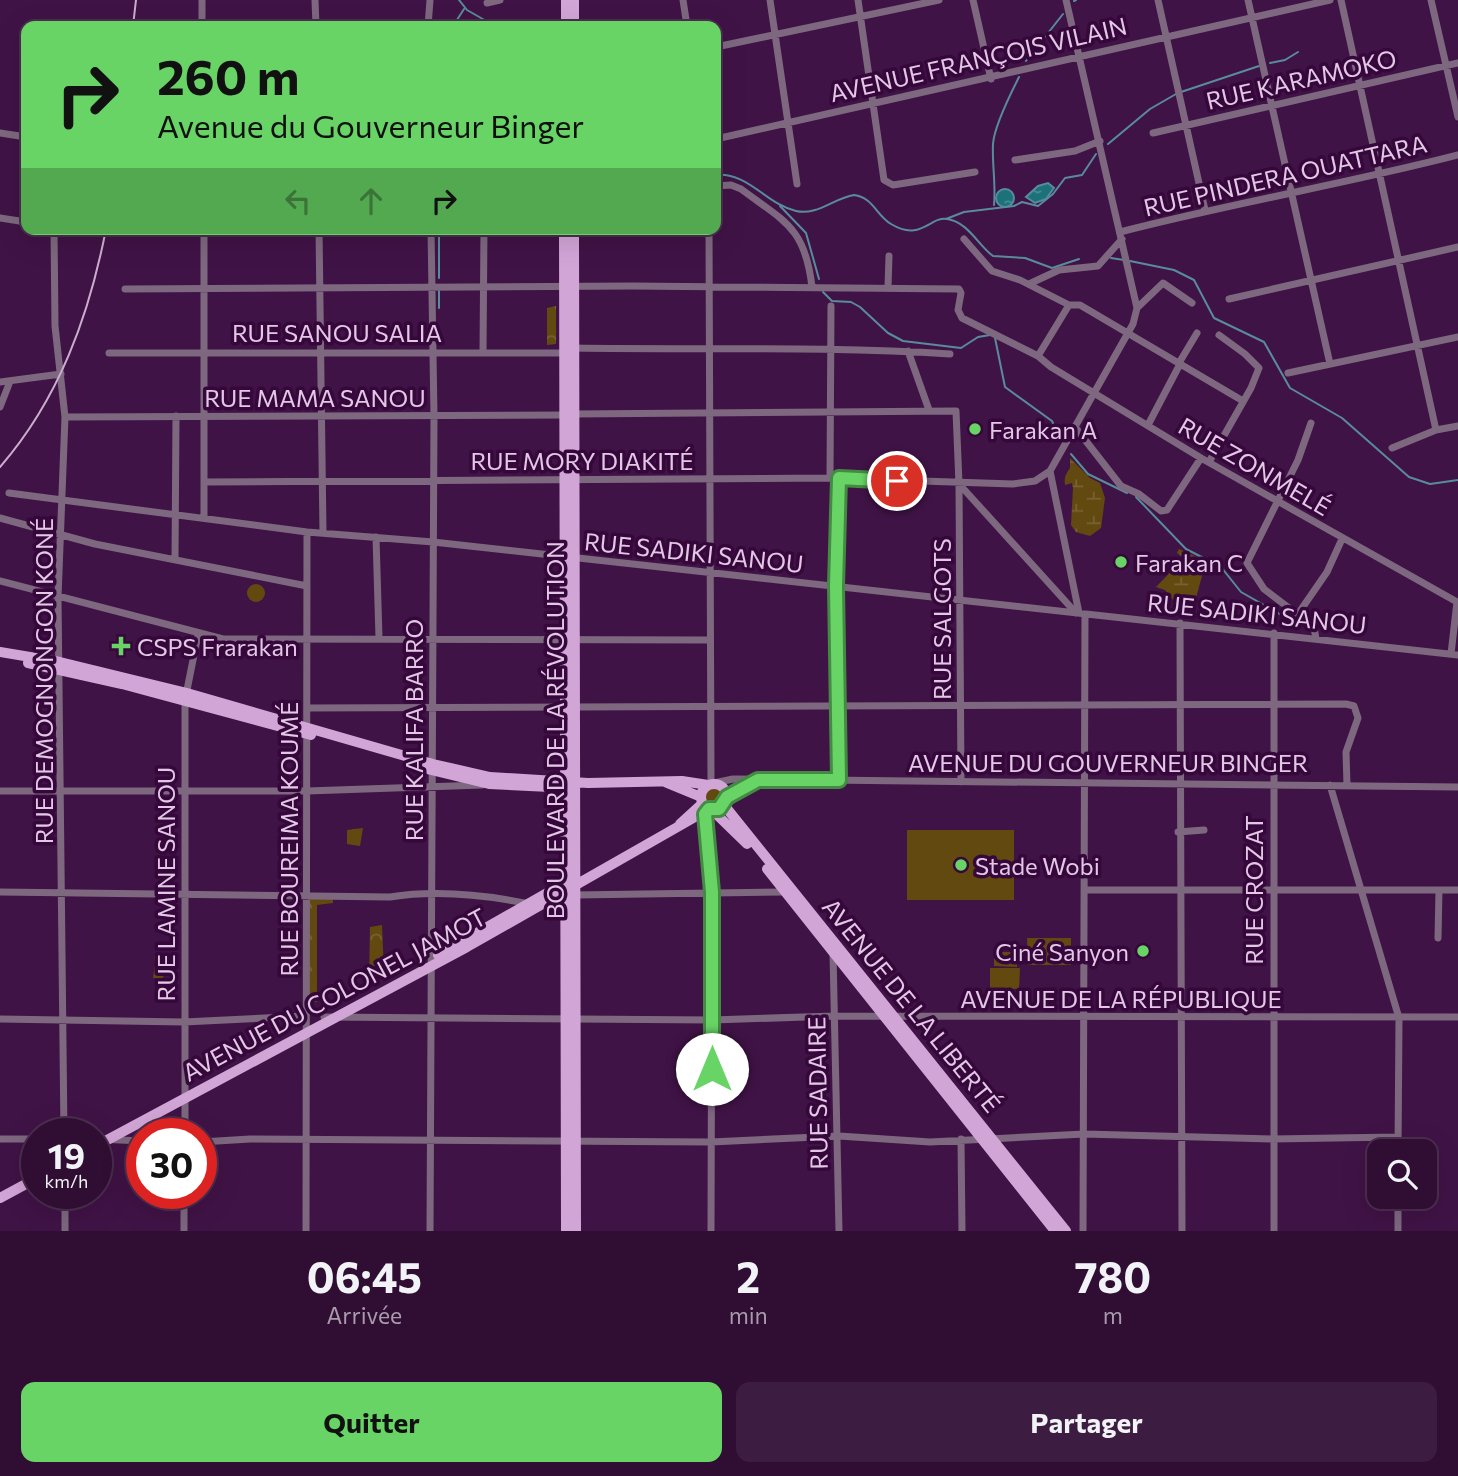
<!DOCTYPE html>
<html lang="fr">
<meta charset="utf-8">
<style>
body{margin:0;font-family:Commissioner,sans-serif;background:#3c1c40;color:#f1f3f6;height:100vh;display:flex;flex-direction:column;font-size:26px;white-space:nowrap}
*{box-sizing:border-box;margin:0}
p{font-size:23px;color:#a89cac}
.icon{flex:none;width:38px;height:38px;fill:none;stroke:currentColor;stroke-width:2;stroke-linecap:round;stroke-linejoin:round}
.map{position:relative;height:1231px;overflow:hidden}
.panel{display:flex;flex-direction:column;background:#300e34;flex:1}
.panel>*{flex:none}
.top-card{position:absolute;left:21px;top:21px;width:700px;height:214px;border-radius:14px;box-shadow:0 7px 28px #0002,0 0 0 2px #4b2e4f;background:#67d465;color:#111;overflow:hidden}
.tools{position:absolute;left:1367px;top:1139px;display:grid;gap:14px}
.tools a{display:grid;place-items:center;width:70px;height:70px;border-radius:14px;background:#300e34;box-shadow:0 7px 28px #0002,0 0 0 2px #4b2e4f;font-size:35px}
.speed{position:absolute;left:21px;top:1118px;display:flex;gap:14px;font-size:35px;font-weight:700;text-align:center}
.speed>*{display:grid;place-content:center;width:91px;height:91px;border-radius:50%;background:#300e34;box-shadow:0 7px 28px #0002,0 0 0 2px #4b2e4f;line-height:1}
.speed small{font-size:18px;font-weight:400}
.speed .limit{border:10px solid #d22;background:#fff;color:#111}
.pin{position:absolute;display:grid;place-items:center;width:60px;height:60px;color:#fff;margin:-30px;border:4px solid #fff;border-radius:50%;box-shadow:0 2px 7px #0007}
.me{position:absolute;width:77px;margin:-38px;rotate:0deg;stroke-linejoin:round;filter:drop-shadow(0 0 5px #0008)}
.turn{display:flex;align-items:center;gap:24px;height:147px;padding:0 21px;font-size:32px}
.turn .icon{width:91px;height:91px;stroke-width:2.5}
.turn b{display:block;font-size:49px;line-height:60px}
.lanes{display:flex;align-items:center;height:66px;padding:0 21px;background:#0003;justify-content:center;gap:35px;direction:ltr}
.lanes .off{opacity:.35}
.eta{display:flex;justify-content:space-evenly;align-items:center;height:119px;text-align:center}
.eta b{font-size:42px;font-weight:700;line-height:49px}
.primary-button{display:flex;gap:14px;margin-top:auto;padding:14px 21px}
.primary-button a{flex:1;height:80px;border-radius:14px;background:#67d465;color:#111;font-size:28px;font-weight:700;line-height:80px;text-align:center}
.primary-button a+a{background:#3c1c40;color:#f1f3f6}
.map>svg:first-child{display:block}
.forest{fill:url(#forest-crowns)}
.wetland{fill:url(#wetland-marsh)}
.park{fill:#62490f}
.water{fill:url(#water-ripples);stroke:#588c9a;stroke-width:2}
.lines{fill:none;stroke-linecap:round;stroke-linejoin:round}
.stream{stroke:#588c9a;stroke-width:2}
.minor{stroke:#7e6880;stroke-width:7}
.major{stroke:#d2a5d7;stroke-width:10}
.rail{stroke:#cbaecf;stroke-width:2}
.route-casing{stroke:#438a42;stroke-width:18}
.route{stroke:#67d465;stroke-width:12}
.poi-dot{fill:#67d465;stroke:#35073b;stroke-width:2.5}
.labels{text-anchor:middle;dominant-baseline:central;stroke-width:7;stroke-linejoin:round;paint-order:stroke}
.street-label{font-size:24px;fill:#e3c8e6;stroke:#35073b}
.poi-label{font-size:24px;fill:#e3c8e6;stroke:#35073b;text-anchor:start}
</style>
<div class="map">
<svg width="1458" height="1231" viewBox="0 0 1458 1231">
<defs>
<pattern id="forest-crowns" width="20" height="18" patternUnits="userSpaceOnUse" patternTransform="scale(1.75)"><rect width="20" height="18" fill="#62490f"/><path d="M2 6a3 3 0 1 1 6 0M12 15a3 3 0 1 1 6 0" fill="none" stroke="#786232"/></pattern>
<pattern id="wetland-marsh" width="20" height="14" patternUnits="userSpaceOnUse" patternTransform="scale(1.75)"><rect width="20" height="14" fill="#62490f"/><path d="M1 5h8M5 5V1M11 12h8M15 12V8" fill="none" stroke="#786232"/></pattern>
<pattern id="water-ripples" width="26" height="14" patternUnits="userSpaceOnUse" patternTransform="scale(1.75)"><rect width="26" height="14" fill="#1c7279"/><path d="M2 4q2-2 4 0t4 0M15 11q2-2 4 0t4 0" fill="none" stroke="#488b92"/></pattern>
</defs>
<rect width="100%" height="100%" fill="#401346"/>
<path class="forest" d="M556 306V344L547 345V308Z
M247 593a9 9 0 1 1 18 0a9 9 0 1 1-18 0Z
M363 828 360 846 347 844V830Z
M308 895 333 896V903L317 905V1002H307Z
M382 925 384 974 369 981 370 927Z
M161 955 166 974 162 978H153L155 965 158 964 155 963 154 956Z"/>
<path class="wetland" d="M1070 458 1090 478 1100 483 1105 498 1101 528 1090 536 1076 532 1071 525 1073 488 1072 483 1065 485C1064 477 1066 474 1070 468Z
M1179 549 1206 561 1196 598 1191 603 1174 601 1165 590 1156 587 1184 558 1177 553Z"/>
<path class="park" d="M704 798a10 10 0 1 1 20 0a10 10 0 1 1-20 0Z
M907 830H1014V900H907Z
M1027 938H1071V965H1028Z
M994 952H1017V967L994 966Z
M990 968H1020L1019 989 990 988Z"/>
<path class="water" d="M1048 183 1054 188 1046 199 1035 203 1026 197 1038 186Z
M996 198a9 9 0 1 1 18 0a9 9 0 1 1-18 0Z"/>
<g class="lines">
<path class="stream" d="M459 0 467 10 495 26
M1074 1 1076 0
M453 26 464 9
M1026 61 1063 14
M1270 63 1285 60 1298 52
M1181 92 1259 66
M1108 144 1150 109 1176 94
M716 175C748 172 766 204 796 211 817 216 834 198 854 195 874 198 875 214 891 224 921 242 930 216 947 219 968 222 978 245 993 256L1025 258 1052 268 1079 259
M994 205C996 185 992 164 993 144 994 126 1011 93 1019 77
M780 206 806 233 819 279
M946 219 964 212 1014 206 1022 202 1038 206 1053 194 1065 178 1082 175 1096 154
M1111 258 1124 260
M1130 261 1174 270 1194 280 1214 318 1264 342 1290 388 1342 418 1409 477 1430 484 1458 480
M439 278V229
M823 292 832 301 851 302 860 307 888 333 903 341 961 348 978 337 990 335
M439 308V291
M995 338 1005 387 1052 421 1060 439
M1071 454 1088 474 1127 493
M1136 497 1186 549 1221 567 1241 592 1299 625"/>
<path class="minor" d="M202 0V26
M315 0 316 26
M683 0 687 26
M770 0 797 184
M858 0 884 180 893 185 975 172
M973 0 991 79
M1158 0 1205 210
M1248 0 1330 364
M1341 0 1436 430
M1431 0 1458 117
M487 3 500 0
M428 26 430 0
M716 47 939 0
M0 133 26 137
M1153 133 1458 63
M716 139 1330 0
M1015 160 1075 151 1100 141
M716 186 731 185 741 189C785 222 805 227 812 287
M0 218 26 222
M54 229 55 326 65 417 58 597 64 1134
M204 229V518
M319 229 323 533
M709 229 711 784
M1120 232C1232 203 1346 184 1458 155
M964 239 992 271 1020 280 1069 305
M1029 284 1059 270 1098 266 1122 239
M888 287 889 256
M125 289 631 286 959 289 961 293 958 310 962 318 1038 356 1051 367 1201 458 1457 602 1451 654
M1229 299 1458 247
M1137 308 1163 283 1192 303
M574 348C700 350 825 346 950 354
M483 351 484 229
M908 351 929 410
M109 353H565
M1038 356 1069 305H1080L1243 401
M1179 363 1197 333
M1288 373 1458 337
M0 382 61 374
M0 407 9 384
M574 414 956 411 959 484 961 782
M65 417 565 415
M1311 423 1298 460 1247 563 1264 589 1314 627 1316 639
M1148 425 1180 364
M1075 427 1121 486 1139 494 1161 511 1167 510 1201 458
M1392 448 1436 430 1458 426
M1209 462 1251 388 1259 368 1245 354 1219 335
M1050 471 1079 613
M830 478 831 306
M839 478 836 586 839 780
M204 482 830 478 1013 484 1035 481 1050 471 1133 324 1137 308 1066 0
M960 485 1076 613
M9 493 307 532 433 542 1458 655
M0 518 95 544 307 586
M376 537 379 638
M175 560 176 416
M0 581 223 639 710 640
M1298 614 1327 572 1342 539
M1180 623 1182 1231
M308 708 1346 704 1354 706 1358 718 1346 752 1347 785
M714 783 733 779 1458 787
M1330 785 1399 1018 1398 1152
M0 791H307L482 785
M727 798 758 780
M705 814 712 892 711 1231
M1178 832 1204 830
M1084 890H1458
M0 892 390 897C435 890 486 895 530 904
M575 895 785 892
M1438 938 1439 890
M833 953 839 1231
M324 1017 712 1020 835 1016 1458 1017
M0 1019 184 1022 306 1016
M185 1134V700L198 635
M0 1139H37
M98 1139 142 1141
M961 1139 962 1231
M201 1142 250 1139 711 1142 839 1136 930 1142 1084 1134 1272 1139 1398 1137
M65 1231V1194
M184 1231V1194
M306 1231 307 532
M430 1231 434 416 431 229
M1083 1231 1085 614
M1274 1231V633
M1398 1231V1197"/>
<path class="major" d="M566 26V0
M574 26V0
M564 229 566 1231
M574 229 576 1231
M0 652 60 662 187 693 433 764 490 777 588 783 682 781 708 785
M28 663 122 684 311 735
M427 769 489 784 571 788
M667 783 701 797
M701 797a13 13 0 1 1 26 0a13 13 0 1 1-26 0Z
M724 805 1066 1231
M712 810 747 844
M680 824 703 803
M767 869 1055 1231
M438 955 568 881
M96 1146 467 947 709 809
M0 1198 37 1178"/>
<path class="rail" d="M133 26 136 0
M0 467C59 399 89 316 106 229"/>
</g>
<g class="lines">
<defs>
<path id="route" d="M712 1069V892L705 814 709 809H719L727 797 758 780H839L836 586 839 478 897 481"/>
</defs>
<use href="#route" class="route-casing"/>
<use href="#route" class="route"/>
</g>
<g class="poi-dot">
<circle cx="975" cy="429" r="7"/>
<circle cx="1121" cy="562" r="7"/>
<path d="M117.5 635.5h7v7h7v7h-7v7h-7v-7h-7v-7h7z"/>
<circle cx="961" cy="865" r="7"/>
<circle cx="1143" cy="951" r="7"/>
</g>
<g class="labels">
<g class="street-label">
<text transform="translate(978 59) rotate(-13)">AVENUE FRANÇOIS VILAIN</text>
<text transform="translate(1301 79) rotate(-13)">RUE KARAMOKO</text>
<text transform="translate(1285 175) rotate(-13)">RUE PINDERA OUATTARA</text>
<text x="337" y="332">RUE SANOU SALIA</text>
<text x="315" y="397">RUE MAMA SANOU</text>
<text x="582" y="460">RUE MORY DIAKITÉ</text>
<text transform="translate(1255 466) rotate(30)">RUE ZONMELÉ</text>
<text transform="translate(694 552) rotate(6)">RUE SADIKI SANOU</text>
<text transform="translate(1257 613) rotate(6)">RUE SADIKI SANOU</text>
<text transform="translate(941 619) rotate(-90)">RUE SALGOTS</text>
<text transform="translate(43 681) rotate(-90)">RUE DEMOGNONGON KONÉ</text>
<text transform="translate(413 730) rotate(-90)">RUE KALIFA BARRO</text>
<text transform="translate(554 730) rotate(-90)">BOULEVARD DE LA RÉVOLUTION</text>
<text x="1108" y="762">AVENUE DU GOUVERNEUR BINGER</text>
<text transform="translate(288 839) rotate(-90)">RUE BOUREIMA KOUMÉ</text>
<text transform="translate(165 884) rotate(-90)">RUE LAMINE SANOU</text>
<text transform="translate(1253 890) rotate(-90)">RUE CROZAT</text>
<text transform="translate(334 994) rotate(-28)">AVENUE DU COLONEL JAMOT</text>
<text x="1121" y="998">AVENUE DE LA RÉPUBLIQUE</text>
<text transform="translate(912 1005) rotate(51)">AVENUE DE LA LIBERTÉ</text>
<text transform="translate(817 1093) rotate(-91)">RUE SADAIRE</text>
</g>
<g class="poi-label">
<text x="989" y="429">Farakan A</text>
<text x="1135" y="562">Farakan C</text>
<text x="137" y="646">CSPS Frarakan</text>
<text x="975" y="865">Stade Wobi</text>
<text x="1129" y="951" text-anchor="end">Ciné Sanyon</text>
</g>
</g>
</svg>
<div class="tools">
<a><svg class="icon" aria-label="search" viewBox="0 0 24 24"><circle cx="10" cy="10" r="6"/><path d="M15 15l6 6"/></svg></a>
</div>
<div class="speed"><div>19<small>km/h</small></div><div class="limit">30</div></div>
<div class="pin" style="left:897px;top:481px;background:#d93025"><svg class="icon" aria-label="arrive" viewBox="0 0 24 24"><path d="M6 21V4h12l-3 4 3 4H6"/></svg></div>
<svg class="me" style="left:712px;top:1069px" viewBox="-20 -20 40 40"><circle r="19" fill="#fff"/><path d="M0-13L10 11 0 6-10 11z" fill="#67d465"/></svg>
<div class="top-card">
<div class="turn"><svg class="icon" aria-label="right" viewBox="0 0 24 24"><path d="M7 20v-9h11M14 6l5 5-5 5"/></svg><div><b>260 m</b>Avenue du Gouverneur Binger</div></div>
<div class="lanes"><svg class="icon off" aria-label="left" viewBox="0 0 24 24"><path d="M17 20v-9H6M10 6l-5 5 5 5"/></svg><svg class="icon off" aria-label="ahead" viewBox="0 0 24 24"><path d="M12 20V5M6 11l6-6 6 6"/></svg><svg class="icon" aria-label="right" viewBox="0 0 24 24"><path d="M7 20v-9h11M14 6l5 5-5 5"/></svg></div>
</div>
</div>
<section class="panel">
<div class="eta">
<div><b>06:45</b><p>Arrivée</p></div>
<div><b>2</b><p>min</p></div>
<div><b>780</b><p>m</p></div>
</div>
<div class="primary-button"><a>Quitter</a><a>Partager</a></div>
</section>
